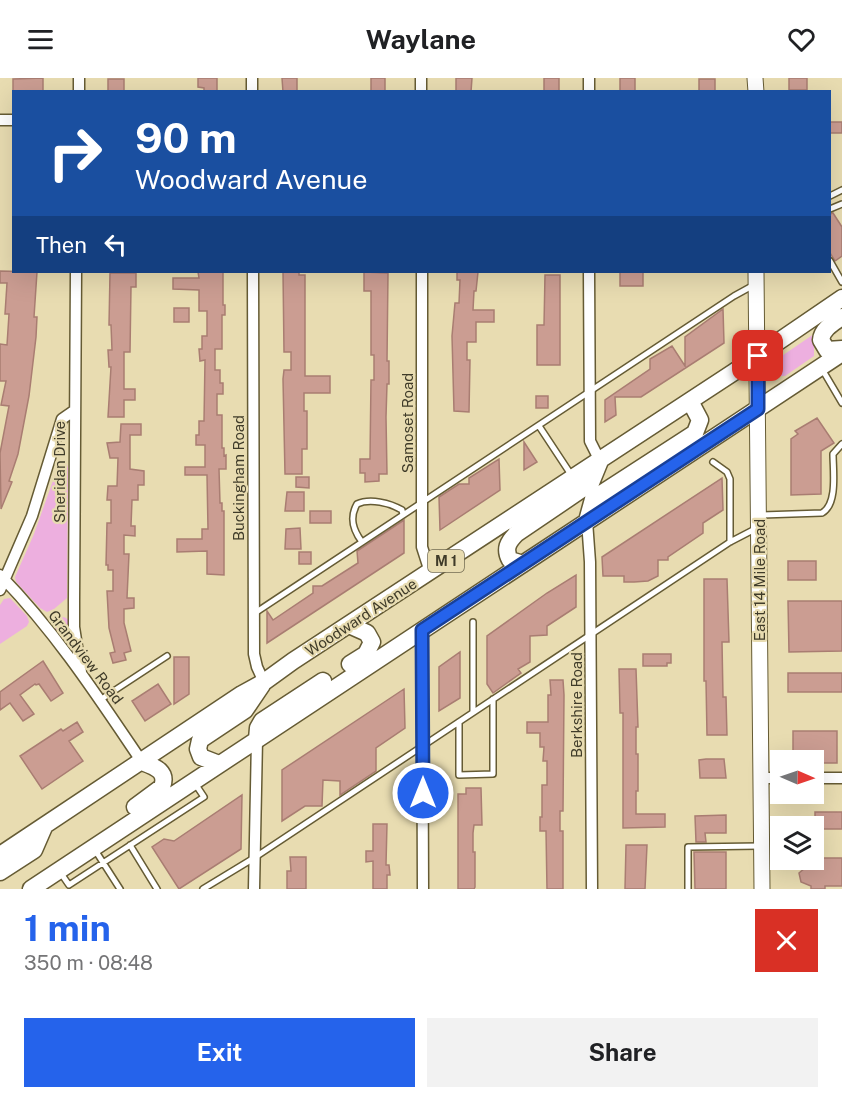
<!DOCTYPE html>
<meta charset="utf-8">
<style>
body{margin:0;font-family:"Public Sans",sans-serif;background:#f2f2f2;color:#202124;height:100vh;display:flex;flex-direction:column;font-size:22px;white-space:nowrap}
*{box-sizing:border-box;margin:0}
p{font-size:20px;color:#757577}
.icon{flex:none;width:33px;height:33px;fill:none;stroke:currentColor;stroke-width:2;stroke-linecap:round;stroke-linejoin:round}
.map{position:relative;height:811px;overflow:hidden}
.details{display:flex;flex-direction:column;background:#fff;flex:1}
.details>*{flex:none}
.top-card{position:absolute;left:12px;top:12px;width:819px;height:183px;border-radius:0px;box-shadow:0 6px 24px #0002;background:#1a4fa0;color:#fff;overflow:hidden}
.needle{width:39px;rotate:92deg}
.controls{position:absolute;left:770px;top:672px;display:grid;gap:12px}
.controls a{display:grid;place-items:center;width:54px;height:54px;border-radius:0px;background:#fff;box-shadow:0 6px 24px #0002;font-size:30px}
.pin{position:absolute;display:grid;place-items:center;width:51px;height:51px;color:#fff;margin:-26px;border-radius:12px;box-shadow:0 3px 9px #0006}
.me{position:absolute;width:66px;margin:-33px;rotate:0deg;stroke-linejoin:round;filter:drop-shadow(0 0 4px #0008)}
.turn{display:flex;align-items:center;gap:21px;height:126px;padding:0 24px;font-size:27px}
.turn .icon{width:78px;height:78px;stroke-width:2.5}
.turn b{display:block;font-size:42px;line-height:51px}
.then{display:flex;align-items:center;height:57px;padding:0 24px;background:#0003;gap:12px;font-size:22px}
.round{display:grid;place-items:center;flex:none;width:63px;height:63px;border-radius:0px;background:#f2f2f2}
.head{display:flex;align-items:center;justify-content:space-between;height:102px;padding:0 24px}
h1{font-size:36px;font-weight:700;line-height:45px;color:#2563eb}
.primary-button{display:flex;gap:12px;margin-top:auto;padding:12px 24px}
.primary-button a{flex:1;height:69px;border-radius:0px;background:#2563eb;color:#fff;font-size:24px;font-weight:700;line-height:69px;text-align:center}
.primary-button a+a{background:#f2f2f2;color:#202124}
header{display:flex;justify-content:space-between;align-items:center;height:78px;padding:0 24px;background:#fff;font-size:27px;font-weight:700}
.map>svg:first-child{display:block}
.green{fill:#edafdf}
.building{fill:#cb9d92;stroke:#a97d72;stroke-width:1.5}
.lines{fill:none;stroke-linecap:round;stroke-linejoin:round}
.lane-casing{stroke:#655b34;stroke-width:8}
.street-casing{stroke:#655b34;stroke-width:13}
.secondary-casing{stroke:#655b34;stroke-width:17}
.primary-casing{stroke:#655b34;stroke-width:19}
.lane{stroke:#fff;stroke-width:5}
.street{stroke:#fff;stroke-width:10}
.secondary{stroke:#fff;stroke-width:15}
.primary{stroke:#fff;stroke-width:16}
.route-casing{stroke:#184099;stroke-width:15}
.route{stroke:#2563eb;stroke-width:10}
.labels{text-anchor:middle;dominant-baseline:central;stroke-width:4.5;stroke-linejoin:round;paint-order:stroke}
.shield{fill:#e8dcb1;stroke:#726b52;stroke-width:1.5}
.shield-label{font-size:14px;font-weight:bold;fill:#3f3b29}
.street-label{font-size:15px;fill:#3f3b29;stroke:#e8dcb1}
</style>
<header><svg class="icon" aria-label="menu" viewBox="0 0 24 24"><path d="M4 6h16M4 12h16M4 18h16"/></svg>Waylane<svg class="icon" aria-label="heart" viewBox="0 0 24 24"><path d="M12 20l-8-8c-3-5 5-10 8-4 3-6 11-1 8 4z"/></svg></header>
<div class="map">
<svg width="842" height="811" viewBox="0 0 842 811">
<rect width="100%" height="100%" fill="#e8dcb1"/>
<path class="green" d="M814 256V278L785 298H778L773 293V284Z
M60 383H65L68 389 67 520 54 531 47 534 40 530 16 504 15 499 34 456Z
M10 520 27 538 29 544 27 548 0 566V527L4 521Z
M54 547a8 8 0 1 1 16 0a8 8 0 1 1-16 0Z"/>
<path class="building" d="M43 0V13H13V1Z
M198 0H217V14H204V10L198 9Z
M282 0H297V14H283Z
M371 0H385V14H371Z
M456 0H472L471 14H456Z
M544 0H559V14H544Z
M620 0H635V14H620Z
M789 0H807V12H789Z
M108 1H124V14H108Z
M699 1H715V14H699Z
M830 44H842V55H830Z
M833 135 842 149V178L835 183 830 175V136Z
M0 193 37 194 34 239H37L36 259 29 318 18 376 9 403 12 404 1 431 0 375 9 328 1 327 6 303H0V266L7 267 9 236H5L7 205H0Z
M198 194H223V227H225V237H222V271H215V292H220V305H223V316H217V337H222V370H224V378L226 377V391H219L220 425H222V433H224V497L207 496V473L177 474V461H202V451H208L207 397H185V389H205V367H196V357H199V343H204L205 282 200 283 199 271H202V258H207V233H199V212L173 211V200H199Z
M283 194H299V197H305V298H330V315H304V333H307V371H302V396H285L283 301 284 292H291V274H284Z
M364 194 388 195 387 283H389V306H387L386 339 387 396H379V403L365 404V395H360V381H370L371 302H374V277H371V213H364Z
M457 194H478L476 213H474L473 232H494V244H476V264H467V282H470L469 334 454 333 452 258 455 225H459L460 202H457Z
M620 194H643V208H620Z
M110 195H136V209H131L130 274H124V311H135V322H124V339H108L111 289H109L108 272H112L111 247H109Z
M545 197H560V287H537V247H544Z
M174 230H189V244H174Z
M723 231 724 265 641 319H615L616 337 605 344V322L650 291V281L672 268 685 288V259Z
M536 318H548V330H536Z
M817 340 834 365 821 373V416L791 417V361L798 356 795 353Z
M121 346H141V357H130V391L144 393V407H138V422H132L131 448H135V458L124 457V476H129L127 520H134V530L124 531V545L131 573 124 575 126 582 113 585 110 575 115 574 109 550 107 513H113V492H108V487H106L107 445H111V422H107L108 408H117L118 380H110L107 365 120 364Z
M524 364 537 384 524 392Z
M499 381 500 412 440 452 439 419 459 406H469V400Z
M296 399H309V410L296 409Z
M722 400 723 432 703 445V455L668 479V482H658V498L648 503 634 504H624V498H603L602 479Z
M287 414H304V433H285Z
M310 433H331V445H310Z
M404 442V475L267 565V533L273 542 313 515V508H322L358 485 357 473Z
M300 450 301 471H285L286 451Z
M299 474H311V486H299Z
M788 483H816V502H788Z
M576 497V529L547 548V557L530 558V584L518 591 521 595 493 615 487 606V558L547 515Z
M704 501H727L729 564H722L723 619H726L727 657H707L706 603H704Z
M788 523H842V573L789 574Z
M460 574V620L439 633V589Z
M643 576H671V585H667V588H643Z
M174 579H189V616L174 626Z
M43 583 63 615 51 623 39 606 36 607 35 606 20 617 34 636 23 643 10 625 0 632V614Z
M619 591H636L638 649H636V676H638V713H636V736H665V749L623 750V635H620Z
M788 595H842V614H788Z
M550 602H563L564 617 563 733H560V753H563V811H547L546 753H540V739H542V707H547V683H543L544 669H540V655H527V644H548V617H551Z
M158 606 171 626 145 643 132 623Z
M404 611 405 650 376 670V693L340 717V703L323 702 322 728H305L282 743V692Z
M77 644 83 654 69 663 83 683 42 711 20 678 61 651 63 653Z
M793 653H837V685H813V682H793Z
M706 681H724L726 700H700L699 682Z
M466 710H481L482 747H474L473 755V774H475V809L474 811H458V716H466Z
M242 717 241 771 179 811 152 769 164 761 174 763Z
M815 734H842V751H815Z
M726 737V755H705L706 764H696L695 738Z
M373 746H387L386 787H389L390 797H387V811H373V783L366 784V773H373Z
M626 767H647L645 811H625Z
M694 774H726V811H695Z
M290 779H306V811H287V793H291Z
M813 780H842V808H825V811H811V808L801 804 799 795 811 785Z"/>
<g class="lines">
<defs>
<path id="lane" d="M830 118 842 112
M830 131 842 126
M830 183 842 204
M822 291 842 325
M539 348 572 398
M713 384 727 394 730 401V464
M760 437 822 435C838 426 833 392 833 376L842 366
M362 464C353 452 349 440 357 426 370 420 390 425 402 432L403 437
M255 535 734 218 754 207
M100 622 167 578
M473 634V544
M459 644V697L493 696V621
M130 767 157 811
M95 772 120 811
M60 794 69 807 204 719 194 704
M203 811 254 780 730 464 757 450
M688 811V769L760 768"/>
<path id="street" d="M252 0V14
M421 0V14
M589 0V14
M79 14V0
M0 42H14
M76 194 74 524V549L81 594
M253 194 254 576 257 589 264 604
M422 194V469L430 494
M589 194 590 363 600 383
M587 443 590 484 592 811
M0 497C55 553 98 619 142 684
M0 512 32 438 62 341 75 332
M422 552 423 811
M761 700H780
M813 700H842
M254 811 257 661"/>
<path id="secondary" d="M755 0 756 14
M756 194 762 811"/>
<path id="primary" d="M842 239C833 245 822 251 821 262L827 272 842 271
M587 443 593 421 695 355 700 342 690 323
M523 486 510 482C504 471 508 464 516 456L591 405 600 383
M349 547 367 555 372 564 366 576 350 586
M257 661 258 650 262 643 323 603
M219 686 201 679 198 671 200 662 245 632 262 607
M135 729 162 709C168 693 155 689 142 684
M0 777 242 616 264 604 293 583 734 294 842 220
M0 794 34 772 44 749
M31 811 842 275"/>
</defs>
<use href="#lane" class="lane-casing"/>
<use href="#street" class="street-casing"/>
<use href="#secondary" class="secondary-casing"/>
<use href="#primary" class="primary-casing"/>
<use href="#lane" class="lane"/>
<use href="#street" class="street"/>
<use href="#secondary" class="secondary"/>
<use href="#primary" class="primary"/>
</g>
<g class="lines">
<defs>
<path id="route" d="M423 715 422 552 758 331V278"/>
</defs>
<use href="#route" class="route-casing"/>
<use href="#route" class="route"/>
</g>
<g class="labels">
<rect class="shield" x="428" y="472" width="36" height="22" rx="4.5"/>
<g class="shield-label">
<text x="446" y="483">M 1</text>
</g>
<g class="street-label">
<text transform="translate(407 345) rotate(-90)">Samoset Road</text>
<text transform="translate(59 394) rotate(-90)">Sheridan Drive</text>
<text transform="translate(238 400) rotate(-90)">Buckingham Road</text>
<text transform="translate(759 502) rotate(-90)">East 14 Mile Road</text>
<text transform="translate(361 539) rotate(-33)">Woodward Avenue</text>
<text transform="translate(86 579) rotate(53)">Grandview Road</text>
<text transform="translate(576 627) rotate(-90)">Berkshire Road</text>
</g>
</g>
</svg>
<div class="controls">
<a><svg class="needle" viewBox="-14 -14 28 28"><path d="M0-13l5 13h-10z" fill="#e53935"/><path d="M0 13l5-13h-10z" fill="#757577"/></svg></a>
<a><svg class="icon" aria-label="layers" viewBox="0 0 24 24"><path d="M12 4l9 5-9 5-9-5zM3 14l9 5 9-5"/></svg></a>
</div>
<div class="pin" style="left:758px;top:278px;background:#d93025"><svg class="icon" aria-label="arrive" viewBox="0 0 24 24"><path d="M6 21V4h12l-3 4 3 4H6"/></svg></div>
<svg class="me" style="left:423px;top:715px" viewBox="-20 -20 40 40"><circle r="17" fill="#2563eb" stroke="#fff" stroke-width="3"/><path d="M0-11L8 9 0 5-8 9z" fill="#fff"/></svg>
<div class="top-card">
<div class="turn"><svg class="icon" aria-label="right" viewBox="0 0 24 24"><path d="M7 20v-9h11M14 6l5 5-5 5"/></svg><div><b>90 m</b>Woodward Avenue</div></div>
<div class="then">Then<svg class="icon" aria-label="left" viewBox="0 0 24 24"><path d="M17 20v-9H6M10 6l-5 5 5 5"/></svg></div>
</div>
</div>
<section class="details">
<div class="head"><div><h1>1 min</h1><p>350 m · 08:48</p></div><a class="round" style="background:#d93025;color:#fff"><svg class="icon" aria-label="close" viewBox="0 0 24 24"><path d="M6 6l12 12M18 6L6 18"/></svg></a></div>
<div class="primary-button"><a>Exit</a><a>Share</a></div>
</section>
